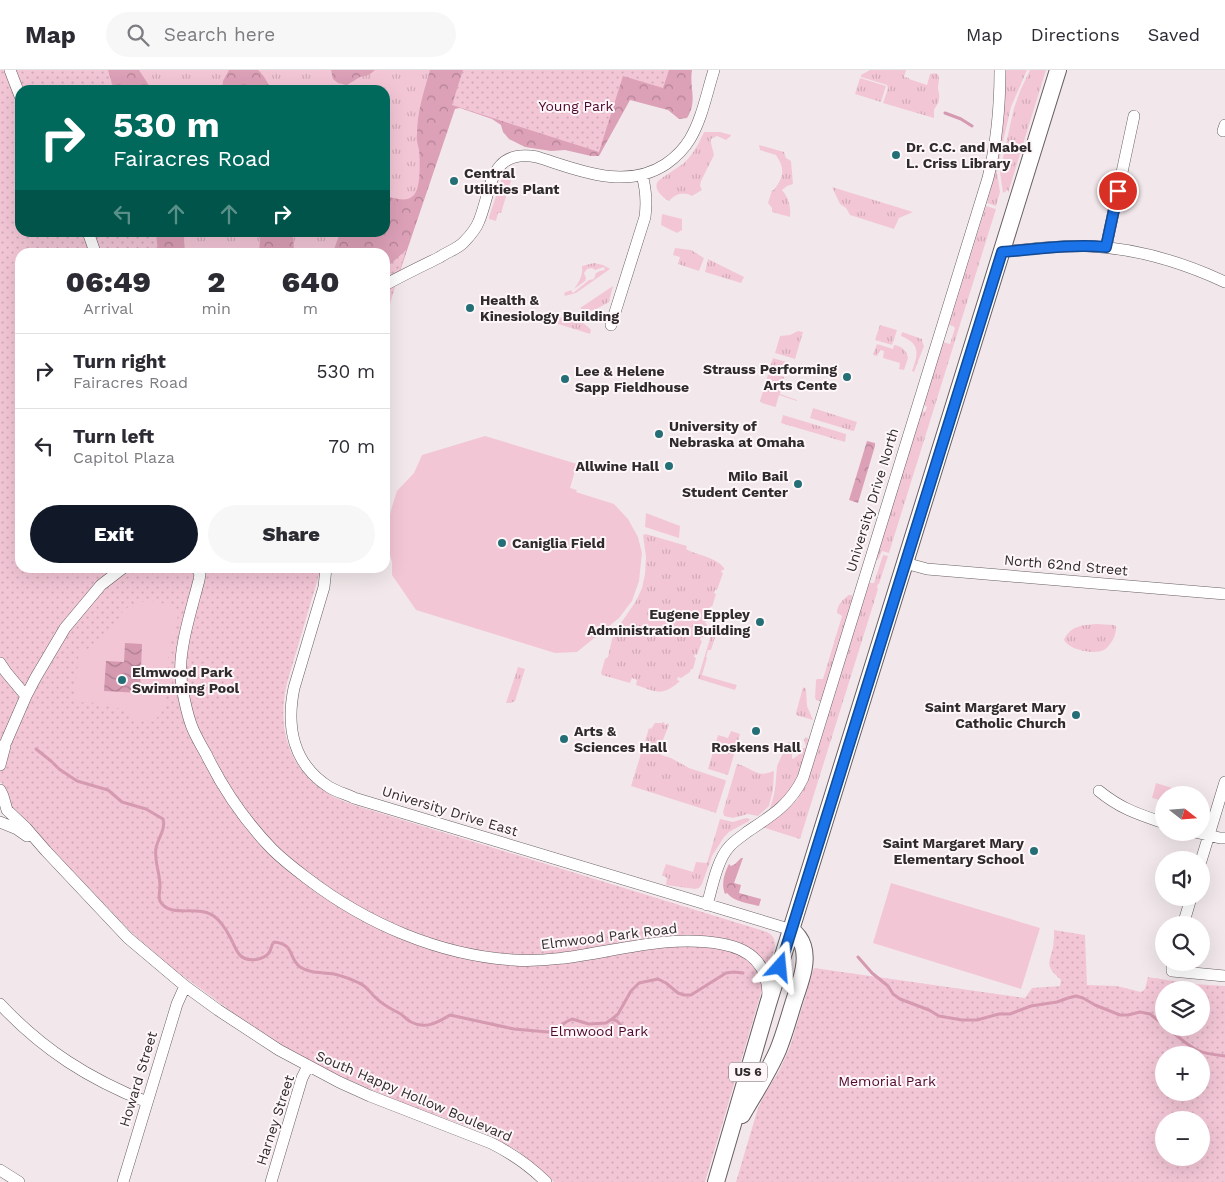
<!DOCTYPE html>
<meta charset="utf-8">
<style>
body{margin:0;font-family:"Work Sans",sans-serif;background:#f7f7f7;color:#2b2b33;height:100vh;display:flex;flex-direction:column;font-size:19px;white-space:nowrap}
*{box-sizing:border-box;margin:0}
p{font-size:16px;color:#7c7c81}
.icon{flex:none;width:28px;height:28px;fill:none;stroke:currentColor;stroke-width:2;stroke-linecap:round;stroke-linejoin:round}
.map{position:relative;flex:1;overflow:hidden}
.sheet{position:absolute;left:15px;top:178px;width:375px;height:325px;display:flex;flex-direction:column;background:#fff;border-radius:15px;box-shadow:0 5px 20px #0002}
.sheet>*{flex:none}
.hud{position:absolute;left:15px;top:15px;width:375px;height:152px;border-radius:15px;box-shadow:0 5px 20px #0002;background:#00695c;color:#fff;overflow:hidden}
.needle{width:32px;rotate:107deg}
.tools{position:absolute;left:1155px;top:716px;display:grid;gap:10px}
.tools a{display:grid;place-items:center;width:55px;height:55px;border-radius:50%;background:#fff;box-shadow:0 5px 20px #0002;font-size:25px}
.pin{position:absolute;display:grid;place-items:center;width:42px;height:42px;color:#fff;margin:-21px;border:2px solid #fff;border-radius:50%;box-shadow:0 1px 5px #0007}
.me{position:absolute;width:55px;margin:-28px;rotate:18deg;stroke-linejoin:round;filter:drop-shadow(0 0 4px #0008)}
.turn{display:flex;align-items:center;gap:18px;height:105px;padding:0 15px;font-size:22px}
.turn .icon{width:65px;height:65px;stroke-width:2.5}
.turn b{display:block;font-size:35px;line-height:42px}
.lanes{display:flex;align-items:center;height:48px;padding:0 15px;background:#0003;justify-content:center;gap:25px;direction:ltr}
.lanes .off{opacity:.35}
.eta{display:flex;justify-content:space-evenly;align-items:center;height:85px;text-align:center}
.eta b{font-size:30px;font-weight:800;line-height:35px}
.button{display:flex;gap:10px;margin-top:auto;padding:10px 15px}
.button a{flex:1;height:58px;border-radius:30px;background:#111827;color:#fff;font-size:20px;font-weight:800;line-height:58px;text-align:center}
.button a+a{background:#f7f7f7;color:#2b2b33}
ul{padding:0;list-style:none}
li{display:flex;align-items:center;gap:15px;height:75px;padding:0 15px;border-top:1px solid #e1e1e2}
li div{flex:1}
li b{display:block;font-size:19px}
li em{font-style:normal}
header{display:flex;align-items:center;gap:30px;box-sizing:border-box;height:70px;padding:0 25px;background:#fff;border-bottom:1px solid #e1e1e2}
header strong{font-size:24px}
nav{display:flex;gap:28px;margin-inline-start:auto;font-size:18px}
.search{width:350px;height:45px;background:#f7f7f7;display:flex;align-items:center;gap:12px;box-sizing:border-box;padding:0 18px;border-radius:28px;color:#7c7c81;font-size:19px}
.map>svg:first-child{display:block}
.grass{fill:url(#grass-tufts)}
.forest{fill:url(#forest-crowns)}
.park{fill:url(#park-dots);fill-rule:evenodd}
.garden{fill:#f3c6d6}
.water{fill:url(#water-waves)}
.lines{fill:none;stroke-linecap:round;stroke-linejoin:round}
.stream{stroke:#d599b0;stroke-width:3}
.minor-casing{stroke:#685f62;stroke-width:12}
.highway-casing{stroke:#685f62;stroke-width:18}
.minor{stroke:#fff;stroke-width:11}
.highway{stroke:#fff;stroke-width:16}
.route-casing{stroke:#114b97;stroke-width:12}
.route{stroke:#1a73e8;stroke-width:9}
.poi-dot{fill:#246f76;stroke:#fef6f8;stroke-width:2}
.labels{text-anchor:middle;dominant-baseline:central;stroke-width:4;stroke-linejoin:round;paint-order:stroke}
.shield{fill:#fef6f8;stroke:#6d686a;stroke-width:1}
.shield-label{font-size:12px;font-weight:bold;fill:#2f2b2d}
.park-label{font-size:14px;fill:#4f082d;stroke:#fef6f8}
.poi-label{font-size:14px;font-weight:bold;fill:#2f2b2d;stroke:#fef6f8;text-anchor:start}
.street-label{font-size:14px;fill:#2f2b2d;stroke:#fef6f8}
</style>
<header>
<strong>Map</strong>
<div class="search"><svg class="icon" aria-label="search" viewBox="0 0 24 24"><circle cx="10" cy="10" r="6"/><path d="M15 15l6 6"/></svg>Search here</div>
<nav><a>Map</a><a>Directions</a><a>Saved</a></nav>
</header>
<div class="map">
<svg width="1225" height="1112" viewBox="0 0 1225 1112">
<defs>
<pattern id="grass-tufts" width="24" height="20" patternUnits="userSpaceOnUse" patternTransform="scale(1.25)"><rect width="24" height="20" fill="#f3c6d6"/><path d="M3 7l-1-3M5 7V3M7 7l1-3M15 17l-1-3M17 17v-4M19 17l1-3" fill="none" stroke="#d1aab8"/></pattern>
<pattern id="forest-crowns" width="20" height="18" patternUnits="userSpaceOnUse" patternTransform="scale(1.25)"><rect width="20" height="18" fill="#dca0b7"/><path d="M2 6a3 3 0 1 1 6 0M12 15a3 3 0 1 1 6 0" fill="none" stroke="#b38395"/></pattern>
<pattern id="park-dots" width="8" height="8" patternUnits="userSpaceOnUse" patternTransform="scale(1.25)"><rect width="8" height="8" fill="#f3c6d6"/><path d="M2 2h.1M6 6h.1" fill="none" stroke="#d1aab8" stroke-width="1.8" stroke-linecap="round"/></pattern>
<pattern id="water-waves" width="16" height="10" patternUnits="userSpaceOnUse" patternTransform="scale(1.25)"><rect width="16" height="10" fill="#d599b0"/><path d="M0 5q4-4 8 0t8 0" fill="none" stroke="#ad7d90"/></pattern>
</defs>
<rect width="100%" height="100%" fill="#f2e8eb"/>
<path class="grass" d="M108 0H463L406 180 385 182H158L156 163 385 162V20H114Z
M870 0H906L904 7 909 8V9L927 15 930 4C942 2 939 8 938 17 938 21 940 25 939 29 939 33 936 36 934 40 934 41 934 48 934 48L883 33 888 18 887 15 861 7V5Z
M1005 0H1027L1011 37 1002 76 997 102 1000 122 996 136 987 133C1000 86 1006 49 1005 0Z
M1030 0H1046L1008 123V120L1003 123 1000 102 1011 51 1014 38 1020 21Z
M860 8 886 16 881 32 855 24Z
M704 62H720L731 65V66L726 70 717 66 711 69V73L714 85 701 111 700 116 702 120 692 126C682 121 676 124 669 131 664 128 654 121 657 113 658 109 680 97 685 92 694 83 699 73 704 62Z
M759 75 784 82 786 88 791 91 793 114 787 116 782 120C789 128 791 137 790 147L772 142V138L768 133 772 120H774C783 107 786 100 776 85L760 80Z
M503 105 512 107 501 143H498L496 151 489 149V147Z
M832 117 913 142 899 148 894 159 850 145 846 138 840 134Z
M986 136 996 139 889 483 882 481 878 490 876 489 922 341 925 342 927 337 924 335 943 272 950 274 955 258 953 256 949 255Z
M675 178 691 180 704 188 699 201 678 194 680 187 673 185Z
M708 189 744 207 741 213 705 202Z
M594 193 603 195 610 199 576 223 565 226 564 223 571 220 573 223 589 210 594 209 596 203 600 201 605 200 604 197 595 200 592 198 587 199 584 203 586 208 585 211 574 219C579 212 583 206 582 196Z
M613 216 609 232C599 237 591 245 580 238Z
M562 247C574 247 583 251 591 260L590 264 549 251Z
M880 255 897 260 892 275 875 270Z
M798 261 803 262 795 289 775 283 780 266 790 265Z
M902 262 922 269V271L924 276 914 302 912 301C918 284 921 274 901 266Z
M877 274 893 279 894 275C902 276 907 281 908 288L904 300 899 299 900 293 883 288 884 281 880 280 877 286 873 285Z
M773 288 786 292 781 306 784 307 780 324 797 330V331L779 325 776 336 775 337 762 333 760 331Z
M813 338 857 352 854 361H853L810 348Z
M783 345 846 364V366L845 372 781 353Z
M646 464 687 476 686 479C699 486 716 487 724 498V500H722L721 502 723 503 717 520H715L714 523 716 524 712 537 710 536V539L711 540 708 551H706L705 553 707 554 703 568 701 567 700 570 702 571 697 585 695 584 694 587 696 588 693 599H691L690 602 681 608 678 607 677 610 680 611C662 627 657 622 636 615L637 610 632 608 630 613 602 605 601 603 605 589 608 587 612 569 621 553 636 531 642 518 645 504 646 487 643 465Z
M883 485 888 486 879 514H878L877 518 878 519 870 545 800 769 765 758H764L779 746H781V745L797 730 808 711 869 513H874Z
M849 525H852V530L821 631H818L815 628 816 610 817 609H823L842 546 837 543C837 535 843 529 849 525Z
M1096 554 1114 555 1116 556C1117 564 1111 576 1104 580 1095 585 1069 580 1064 570 1070 556 1082 555 1096 554Z
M715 560 717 561 711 580H708L706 587 707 588 702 605 737 615 735 620 699 609 698 608 712 562Z
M518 597 525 599 515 631 511 633H506Z
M803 617 806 619 807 636 813 650 796 645V643Z
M664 652 665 655H666L668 653 669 655 660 677 661 685 671 688 689 698 725 710 726 711 716 743 631 716 649 658 651 659 655 653H661Z
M731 661 740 664 728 705 708 699 718 665 728 668Z
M806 667 809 669 808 671C801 696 797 719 775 735H773L774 736 770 739 775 720 777 696 788 672 802 676 799 682 792 684V688L793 689 802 682 803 678H805L806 676 804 670Z
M737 694C751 697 758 709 773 701L774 702 773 720 769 736 758 746 748 744 733 748 724 746 723 742Z
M746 748 750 749 749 751 729 762 724 767 712 786 702 814 699 818 695 819 666 815 667 808 662 805 666 794 693 802 696 792 707 793 720 749 733 752Z"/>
<path class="forest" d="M65 0H139L152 20H68Z
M229 0H258C265 6 267 13 272 20H222L223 11Z
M331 0H375L369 5 360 7 347 15 338 13 333 9Z
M430 0H692C689 18 698 30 687 48L679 49 668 40 630 30 599 86H591L565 80 551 81 525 77 509 69 503 62 501 55 492 49 460 38 455 39 400 201 385 209V182H333L340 163 385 162V126C394 128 407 133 414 125 421 117 420 90 419 80 418 75 416 70 417 64 417 42 424 21 430 0Z
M99 163H185L184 169 185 182H109Z
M258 163H293L294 182H259L260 170Z
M867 371 875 373V376L858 433 849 430Z
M741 788H743L734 813 741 815 739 823 761 829 759 836C748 833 734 832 727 823L725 824C721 814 724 804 729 794L731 796 735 794Z"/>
<path class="park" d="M0 0H108L114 20H20V162L156 163 158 182H20V498H321L287 613C277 655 287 698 326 722 334 728 344 731 354 735L767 862C773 865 775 869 775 876L705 1112H554L547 1105 518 1081 483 1062 403 1033 349 1010 298 985 247 953 175 900 147 876 130 861 29 755 13 741 2 713 0 712Z
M463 0H669L663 18 623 6 599 82 452 35Z
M406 180 385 251V199Z
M1054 860 1085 865 1087 915 1117 916 1141 922 1145 919 1148 907 1193 914 1225 916V1112H736L758 1038 766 1022 779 1001 790 977 814 898 1025 928 1032 918 1060 916 1061 910C1045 896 1049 894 1053 877 1054 871 1054 866 1054 860ZM1164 920H1201V958H1164ZM1164 985H1201V1022H1164ZM1164 1050H1201V1088H1164Z"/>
<path class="garden" d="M662 144 682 149V160L677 163 661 155Z
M485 366 577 394 570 418 577 420 576 422 614 434 628 449 638 467 642 483 639 511 632 531 619 548 577 582 555 583 416 540 392 505V492L385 469 391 440 397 421 414 403 422 385Z
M646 443 680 456 679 468 645 457Z
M150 531C156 533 164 533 170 535 186 540 172 565 169 576L166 632C164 641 159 647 152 652 140 653 127 647 126 635L119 634V638H112V634H108L107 637H101V633L75 632 79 580H93L112 557H114L122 547V542C131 534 138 532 150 531Z
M1156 713 1188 723 1187 725H1164V731L1152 728Z
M891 813 1040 858 1021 919 873 873Z"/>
<path class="water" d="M125 573 142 574 140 623 104 621 106 591 124 592Z"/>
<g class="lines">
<path class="stream" d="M945 43 961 49 972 56
M36 679 51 691 59 699 77 711 108 720 122 732 146 739 163 749C166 759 158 768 156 778 154 791 160 803 160 816 160 822 158 826 160 831 169 848 195 836 210 844 218 847 226 859 230 867 233 872 235 879 239 884 245 892 259 891 267 885 272 882 270 876 274 872 295 874 288 888 300 897 311 904 322 902 334 904 342 906 351 909 359 913 367 916 370 923 376 928 382 934 391 939 399 943 403 945 407 950 411 952 426 960 438 952 450 945L514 959 548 962 555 960 566 952 572 949 589 954 606 953 612 949 618 944 631 921 639 913 658 909 666 913 678 923 684 925H691L726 903 734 902 743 903
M858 887 872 903 888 916 893 924 900 929 929 940 939 946 962 950H977L999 944H1010L1031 936 1057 932 1068 928 1076 926 1083 928 1095 935 1120 945H1128L1140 942 1150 944 1164 955
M612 949 617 951 621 955
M1167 958C1177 965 1186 975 1197 980 1205 984 1216 985 1225 986"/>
<defs>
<path id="minor" d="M10 0 20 26
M1223 61 1225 55
M88 162 95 182
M1106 177 1134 46
M1002 182C1030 179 1059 175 1087 176 1135 178 1182 192 1225 212
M385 215C403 205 422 196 440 187 447 182 457 179 463 173 469 167 476 159 479 151 492 119 489 78 537 87 579 100 625 121 666 94 676 87 684 79 690 69 702 49 707 22 714 0
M611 255 645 147C647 132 646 119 642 105
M905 493 927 499 1225 524
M197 498 200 504 199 510C192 538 178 580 181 607 182 621 187 644 192 657 196 667 201 675 206 684 223 719 245 751 272 779 283 790 296 800 308 809 367 854 439 885 513 890 583 895 652 861 722 874 751 879 768 895 768 925
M326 498 324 517 294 618C286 657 293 694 329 717 337 722 346 724 354 728L792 860
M0 593 6 602 26 626
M0 682 6 672 26 626 36 607 65 558 101 515 123 498
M0 695 5 676
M0 720 3 726 7 740 26 758 46 781 128 868 185 916 218 940 279 980 339 1012 370 1026 491 1073C511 1083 530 1096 546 1112
M1099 721C1121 739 1138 744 1164 753
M0 752 17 759 27 766
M1195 762 1220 768H1225
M1201 791 1225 712
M707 835C712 818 717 790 729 777 734 771 741 767 747 762 771 746 790 735 803 708L988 108C997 72 1000 37 1000 0
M1183 855 1191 828
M1172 892V901L1225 906
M0 934C43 980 89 1009 147 1032
M0 1100 19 1112
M123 1112 177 934 185 916
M271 1112 302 1008 308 996"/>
<path id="highway" d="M742 1045C754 1024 768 1003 778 980 785 963 790 943 796 925 801 910 808 892 803 876 801 869 797 865 792 860
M716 1112 768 934 1058 0"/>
</defs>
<use href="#minor" class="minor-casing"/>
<use href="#highway" class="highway-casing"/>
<use href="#minor" class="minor"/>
<use href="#highway" class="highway"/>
</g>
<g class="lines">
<defs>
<path id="route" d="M780 897 1002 182C1037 179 1071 174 1106 177L1118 121"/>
</defs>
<use href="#route" class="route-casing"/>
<use href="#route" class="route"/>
</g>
<g class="poi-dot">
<circle cx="896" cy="85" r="5"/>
<circle cx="454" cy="111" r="5"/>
<circle cx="470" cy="238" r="5"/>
<circle cx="847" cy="307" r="5"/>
<circle cx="565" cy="309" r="5"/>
<circle cx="659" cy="364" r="5"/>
<circle cx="669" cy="396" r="5"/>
<circle cx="798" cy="414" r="5"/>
<circle cx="502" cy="473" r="5"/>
<circle cx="760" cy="552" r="5"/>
<circle cx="122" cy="610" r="5"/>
<circle cx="1076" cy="645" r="5"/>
<circle cx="756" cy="661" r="5"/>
<circle cx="564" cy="669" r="5"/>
<circle cx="1034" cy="781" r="5"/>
</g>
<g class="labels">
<rect class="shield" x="729" y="992.5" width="38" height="19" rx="4"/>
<g class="shield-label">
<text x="748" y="1002">US 6</text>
</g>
<g class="park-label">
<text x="576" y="36">Young Park</text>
<text x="599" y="961">Elmwood Park</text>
<text x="887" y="1011">Memorial Park</text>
</g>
<g class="poi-label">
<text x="906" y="77">Dr. C.C. and Mabel<tspan x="906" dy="16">L. Criss Library</tspan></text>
<text x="464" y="103">Central<tspan x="464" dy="16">Utilities Plant</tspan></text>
<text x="480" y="230">Health &amp;<tspan x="480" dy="16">Kinesiology Building</tspan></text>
<text x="837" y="299" text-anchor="end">Strauss Performing<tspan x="837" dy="16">Arts Cente</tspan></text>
<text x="575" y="301">Lee &amp; Helene<tspan x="575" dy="16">Sapp Fieldhouse</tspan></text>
<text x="669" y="356">University of<tspan x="669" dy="16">Nebraska at Omaha</tspan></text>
<text x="659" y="396" text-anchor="end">Allwine Hall</text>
<text x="788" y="406" text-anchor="end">Milo Bail<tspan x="788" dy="16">Student Center</tspan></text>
<text x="512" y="473">Caniglia Field</text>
<text x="750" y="544" text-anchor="end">Eugene Eppley<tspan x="750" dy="16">Administration Building</tspan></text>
<text x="132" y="602">Elmwood Park<tspan x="132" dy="16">Swimming Pool</tspan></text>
<text x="1066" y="637" text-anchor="end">Saint Margaret Mary<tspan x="1066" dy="16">Catholic Church</tspan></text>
<text x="574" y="661">Arts &amp;<tspan x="574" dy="16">Sciences Hall</tspan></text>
<text x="756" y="677" text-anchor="middle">Roskens Hall</text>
<text x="1024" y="773" text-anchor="end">Saint Margaret Mary<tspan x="1024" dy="16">Elementary School</tspan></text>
</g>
<g class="street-label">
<text transform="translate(872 430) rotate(-73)">University Drive North</text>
<text transform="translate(1066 495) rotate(5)">North 62nd Street</text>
<text transform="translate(450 741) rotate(17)">University Drive East</text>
<text transform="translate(609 866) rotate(-7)">Elmwood Park Road</text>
<text transform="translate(138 1009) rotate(-73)">Howard Street</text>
<text transform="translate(414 1026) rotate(23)">South Happy Hollow Boulevard</text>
<text transform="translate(275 1050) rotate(-72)">Harney Street</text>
</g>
</g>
</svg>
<div class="tools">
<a><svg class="needle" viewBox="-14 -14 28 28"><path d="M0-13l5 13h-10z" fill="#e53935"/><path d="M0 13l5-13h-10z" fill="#7c7c81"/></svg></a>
<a><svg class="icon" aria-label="sound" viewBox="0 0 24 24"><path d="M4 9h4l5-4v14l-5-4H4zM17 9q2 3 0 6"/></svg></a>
<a><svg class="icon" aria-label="search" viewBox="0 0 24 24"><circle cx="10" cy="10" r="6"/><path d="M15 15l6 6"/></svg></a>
<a><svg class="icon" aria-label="layers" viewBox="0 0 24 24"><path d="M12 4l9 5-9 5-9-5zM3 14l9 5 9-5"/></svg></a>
<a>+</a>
<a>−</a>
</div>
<div class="pin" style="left:1118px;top:121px;background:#d93025"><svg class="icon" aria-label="arrive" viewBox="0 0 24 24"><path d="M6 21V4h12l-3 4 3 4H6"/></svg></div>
<svg class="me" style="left:780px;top:897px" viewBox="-20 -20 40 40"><path d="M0-17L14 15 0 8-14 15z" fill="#1a73e8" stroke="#fff" stroke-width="4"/></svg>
<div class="hud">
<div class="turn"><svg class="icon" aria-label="right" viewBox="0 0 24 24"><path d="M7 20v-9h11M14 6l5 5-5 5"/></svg><div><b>530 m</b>Fairacres Road</div></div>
<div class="lanes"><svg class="icon off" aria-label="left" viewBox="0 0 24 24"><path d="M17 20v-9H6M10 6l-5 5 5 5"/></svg><svg class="icon off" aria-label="ahead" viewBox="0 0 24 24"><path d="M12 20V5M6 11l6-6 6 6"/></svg><svg class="icon off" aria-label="ahead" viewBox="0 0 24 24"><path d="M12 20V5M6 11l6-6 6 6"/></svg><svg class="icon" aria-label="right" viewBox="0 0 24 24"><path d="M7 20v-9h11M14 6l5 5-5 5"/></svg></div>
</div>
<section class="sheet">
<div class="eta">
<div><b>06:49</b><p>Arrival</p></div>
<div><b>2</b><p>min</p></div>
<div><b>640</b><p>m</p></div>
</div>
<ul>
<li><svg class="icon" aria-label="right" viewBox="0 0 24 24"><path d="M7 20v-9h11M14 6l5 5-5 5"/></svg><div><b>Turn right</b><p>Fairacres Road</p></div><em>530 m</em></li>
<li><svg class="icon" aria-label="left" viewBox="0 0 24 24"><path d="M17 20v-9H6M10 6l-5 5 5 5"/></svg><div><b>Turn left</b><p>Capitol Plaza</p></div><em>70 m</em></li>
</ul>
<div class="button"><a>Exit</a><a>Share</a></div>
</section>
</div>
